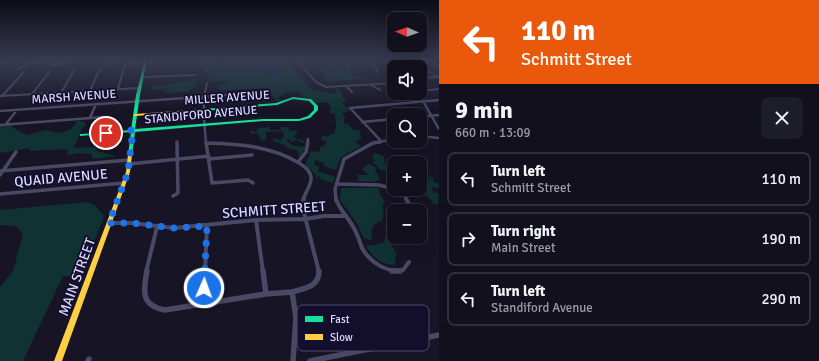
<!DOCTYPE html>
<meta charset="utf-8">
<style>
body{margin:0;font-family:Signika,sans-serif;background:#1e1e29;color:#f1f3f6;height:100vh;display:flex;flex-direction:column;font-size:15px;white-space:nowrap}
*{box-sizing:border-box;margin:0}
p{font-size:13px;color:#9c9da3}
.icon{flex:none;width:22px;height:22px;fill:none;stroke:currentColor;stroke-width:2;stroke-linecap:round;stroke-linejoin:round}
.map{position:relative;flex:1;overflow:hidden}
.details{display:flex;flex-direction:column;background:#11101c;width:380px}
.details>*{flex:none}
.guide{background:#ea580c;color:#fff;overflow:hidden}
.needle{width:26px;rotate:272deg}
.fabs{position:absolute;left:387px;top:12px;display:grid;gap:8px}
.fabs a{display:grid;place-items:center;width:40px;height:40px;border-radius:8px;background:#11101c;box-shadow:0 4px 16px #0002,0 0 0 1px #30303b;font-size:20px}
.pin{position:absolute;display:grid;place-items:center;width:34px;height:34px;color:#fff;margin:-17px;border:2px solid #fff;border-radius:50%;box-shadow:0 1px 4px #0007}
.me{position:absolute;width:44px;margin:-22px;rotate:2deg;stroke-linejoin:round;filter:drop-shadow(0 0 3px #0008)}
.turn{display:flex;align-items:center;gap:14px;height:84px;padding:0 16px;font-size:18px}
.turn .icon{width:52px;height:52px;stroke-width:2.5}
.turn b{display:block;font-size:28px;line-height:34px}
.round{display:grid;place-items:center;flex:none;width:42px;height:42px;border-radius:8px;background:#1e1e29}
.head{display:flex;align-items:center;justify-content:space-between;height:68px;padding:0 16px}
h1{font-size:24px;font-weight:700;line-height:30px}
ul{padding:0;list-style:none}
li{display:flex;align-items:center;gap:12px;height:54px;margin:0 8px 6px;padding:0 8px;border:2px solid #30303b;border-radius:8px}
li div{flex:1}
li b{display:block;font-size:15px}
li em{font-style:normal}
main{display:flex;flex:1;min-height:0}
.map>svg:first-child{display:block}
.green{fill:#113232}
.water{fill:#08244e}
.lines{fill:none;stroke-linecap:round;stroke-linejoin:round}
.street-far4{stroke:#494966;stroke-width:2}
.street-far3{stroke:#494966;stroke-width:2.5}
.street-far2{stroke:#494966;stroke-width:3.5}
.street-far1{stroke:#494966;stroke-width:4}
.street{stroke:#494966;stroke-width:5.5}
.fast{fill:#16e098;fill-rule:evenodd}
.slow{fill:#ffcf43;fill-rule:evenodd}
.route{stroke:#1a73e8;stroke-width:7;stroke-dasharray:0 12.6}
.labels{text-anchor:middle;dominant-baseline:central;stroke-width:3.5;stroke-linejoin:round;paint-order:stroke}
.far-street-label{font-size:12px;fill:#dcd8ff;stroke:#120e2c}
.street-label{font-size:14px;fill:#dcd8ff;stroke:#120e2c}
.key{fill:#120e2c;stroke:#4f4b6b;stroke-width:1}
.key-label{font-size:11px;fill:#dcd8ff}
</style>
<main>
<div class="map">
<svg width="439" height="361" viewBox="0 0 439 361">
<rect width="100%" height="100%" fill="#171525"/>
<path class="green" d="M228 60H286L290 62 288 64 312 90 334 94 336 93 335 89H338L342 93V96L346 101 342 103 348 108 350 111 342 113 346 118H344V123L349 125 353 130H359L361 133 359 134 362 137 355 142 361 146 341 157 336 170 324 166V163L315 160 314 165 319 167 318 171 335 177 333 183 322 180 319 176 316 179V175L305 165 311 151 320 152V147H323L325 144H326V141H322L321 137 324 135 328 137 331 134H334L336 128 335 114 330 113 331 107 327 102 316 103 309 98 302 97 299 91 292 93 291 91 286 92V93L277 98 282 100 277 102 268 88 221 90 217 88V86L226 83 225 81 229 80 210 82 208 74H205L202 61 223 63Z
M323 60 334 63V65L341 69H348L352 75 371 79 336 81 333 83 325 80 324 75 316 68 324 65Z
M195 79H198L195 84 197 85 187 92 165 93 166 88H162H164V90H162L161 88 158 90 151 89 150 87 153 86 178 83 180 81 189 82Z
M77 121H83L86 125 82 128 74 148 96 147 97 151 116 156 93 159 91 154 79 153 67 155 68 149 30 151V148L0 153V126L9 125 26 135 46 130 60 133 71 129Z
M266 127H269L270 130H280L282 127H290L288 130 290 131 295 130 298 133 293 136 295 137 294 138 303 140 305 144 297 140 292 142 287 138V141L294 146 305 147 301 157 298 155 299 153 297 150 286 148 287 146 273 141V138L281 140 284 136 283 131 266 132V140L263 141 261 140 258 133 251 134 250 130 256 132 258 130 257 128H265Z
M375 153 384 156 385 166 394 169V174L380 169 373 163 375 160 372 157Z
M369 164 377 168 375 169 380 180 376 182 356 181 359 179 357 175H369L362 169Z
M429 176 433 178 434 182 439 184V188L431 187 432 191 439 194 438 204H434L420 189V178L430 180Z
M341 188H379L380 195 385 201C380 208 386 215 382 221 372 224 370 229 372 239L370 240 364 238 356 222 340 200Z
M87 202 96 206 104 216 81 276H63L23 361H0V287L13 271 23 234 16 226 0 225V210Z
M387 228H388L391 231 390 243 396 252 395 265C383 265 372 257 366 246L383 243 386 235 385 230Z"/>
<path class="water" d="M264 64 278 65 281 70C273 76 267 76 258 71L260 66Z"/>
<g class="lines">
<path class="street-far4" d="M89 60 88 61 92 62 94 60
M191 60 193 62 191 64
M297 60 316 82 326 87 394 83
M342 60 350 67
M365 60 377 69 376 73
M388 60 398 67
M409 60 438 77
M428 60 439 66
M297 61 306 60
M26 62 39 64 50 60
M0 64 11 60
M107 64 116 62 117 60
M50 66 64 65 67 63 51 64
M18 69 29 64
M142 77 195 75
M420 78 438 77
M371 85 380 90
M346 86 352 92
M118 89 125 64 145 62
M90 91 100 68
M420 91 439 89
M61 93 75 69
M418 93 420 97
M32 94 50 71
M0 96 139 88
M2 96 24 72
M200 97 269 92
M204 97 207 83"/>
<path class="street-far3" d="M0 96H2
M204 96V119L206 143
M420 96 439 129
M0 111 214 96
M420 117 439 115
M90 118 96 104
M362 122 394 119
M6 124 17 110
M0 125 104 117
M420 136 439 138
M381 141 350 108 439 100
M307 143 308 139
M375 143 394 139"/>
<path class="street-far2" d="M206 142 212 183 248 180 253 183
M207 143C239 144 271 146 299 163 304 166 310 170 311 177 312 185 305 192 303 200
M209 159 252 155
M298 162 306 152 308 142
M129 164 209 156
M0 171 129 160
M0 175 16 152
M338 184 379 185 394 189
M394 189 404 194 407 200
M0 194 124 183
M173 196 178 193 177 142
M336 200 335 189 344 159 373 143 380 142"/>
<path class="street-far1" d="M304 199 303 209 319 272
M336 199C339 209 347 216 352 225 357 232 359 240 362 248 370 262 386 273 403 270L409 262
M406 199 409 204
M256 220 263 272
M109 223H132L174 228 256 220 305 219 324 216H345
M146 272 157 227
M205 272 207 226"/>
<path class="street" d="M147 271C143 291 141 306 165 310L266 294 292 292
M263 271 266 294
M392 271H400
M203 303 205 271
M88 361 89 359
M293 361 296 317 292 292C305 288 319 287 319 271
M310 361 439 335"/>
<path class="fast" d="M145 60H147L140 95 135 129 263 119H299L308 116 314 110V106L309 101 293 99 277 105 191 112 189 111 191 110 276 103 293 97 311 99 318 106V110L310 118 299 121H263L135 132 132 155 130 157 128 155 131 132 80 136V134H81L131 130 136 95Z"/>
<path class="slow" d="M191 110H192V112L135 116 133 115 135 114Z
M130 153 132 155 130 172 62 361H54L126 172 128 155Z"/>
</g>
<linearGradient id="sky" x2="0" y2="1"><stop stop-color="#0d0c14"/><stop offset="0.55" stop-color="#363b51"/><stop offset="1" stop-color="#363b51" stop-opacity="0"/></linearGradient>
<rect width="439" height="110" fill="url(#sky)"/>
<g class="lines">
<path class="route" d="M106 133 133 130 128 172 109 223H132L174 228 207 226 204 288"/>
</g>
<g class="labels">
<g class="far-street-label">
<text transform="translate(74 97) rotate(-4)">MARSH AVENUE</text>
<text transform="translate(227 98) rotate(-4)">MILLER AVENUE</text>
<text transform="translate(201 115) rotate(-5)">STANDIFORD AVENUE</text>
</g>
<g class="street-label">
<text transform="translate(61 178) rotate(-5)">QUAID AVENUE</text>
<text transform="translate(274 210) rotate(-4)">SCHMITT STREET</text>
<text transform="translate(77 277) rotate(-70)">MAIN STREET</text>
</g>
</g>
<rect x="297" y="305" width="132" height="46" rx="6" class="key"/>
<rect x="305" y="316" width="18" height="6" fill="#16e098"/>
<rect x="305" y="334" width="18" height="6" fill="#ffcf43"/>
<g class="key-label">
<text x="330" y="323">Fast</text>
<text x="330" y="341">Slow</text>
</g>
</svg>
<div class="fabs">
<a><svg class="needle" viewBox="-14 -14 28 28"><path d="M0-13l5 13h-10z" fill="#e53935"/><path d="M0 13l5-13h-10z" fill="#9c9da3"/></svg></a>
<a><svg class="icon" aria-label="sound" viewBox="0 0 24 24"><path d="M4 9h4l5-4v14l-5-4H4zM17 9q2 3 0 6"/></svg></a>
<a><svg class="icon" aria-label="search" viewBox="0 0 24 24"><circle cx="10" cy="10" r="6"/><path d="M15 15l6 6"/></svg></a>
<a>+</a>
<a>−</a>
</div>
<div class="pin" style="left:106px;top:133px;background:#d93025"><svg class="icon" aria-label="arrive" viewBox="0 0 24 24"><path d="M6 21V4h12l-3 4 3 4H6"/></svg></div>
<svg class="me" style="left:204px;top:288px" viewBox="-20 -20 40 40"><circle r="17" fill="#1a73e8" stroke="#fff" stroke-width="3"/><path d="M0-11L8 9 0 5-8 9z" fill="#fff"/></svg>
</div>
<section class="details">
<div class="guide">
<div class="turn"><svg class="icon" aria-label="left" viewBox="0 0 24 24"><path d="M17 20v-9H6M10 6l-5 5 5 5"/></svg><div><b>110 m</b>Schmitt Street</div></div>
</div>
<div class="head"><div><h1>9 min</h1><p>660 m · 13:09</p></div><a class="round"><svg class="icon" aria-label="close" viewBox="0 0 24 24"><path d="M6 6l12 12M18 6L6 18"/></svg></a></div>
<ul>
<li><svg class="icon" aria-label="left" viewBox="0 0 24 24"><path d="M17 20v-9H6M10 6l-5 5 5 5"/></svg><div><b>Turn left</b><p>Schmitt Street</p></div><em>110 m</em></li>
<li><svg class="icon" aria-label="right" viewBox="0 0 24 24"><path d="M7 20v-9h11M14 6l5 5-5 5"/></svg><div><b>Turn right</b><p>Main Street</p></div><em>190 m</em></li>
<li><svg class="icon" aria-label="left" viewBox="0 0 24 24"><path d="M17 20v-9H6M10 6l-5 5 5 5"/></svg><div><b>Turn left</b><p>Standiford Avenue</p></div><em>290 m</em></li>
</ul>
</section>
</main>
